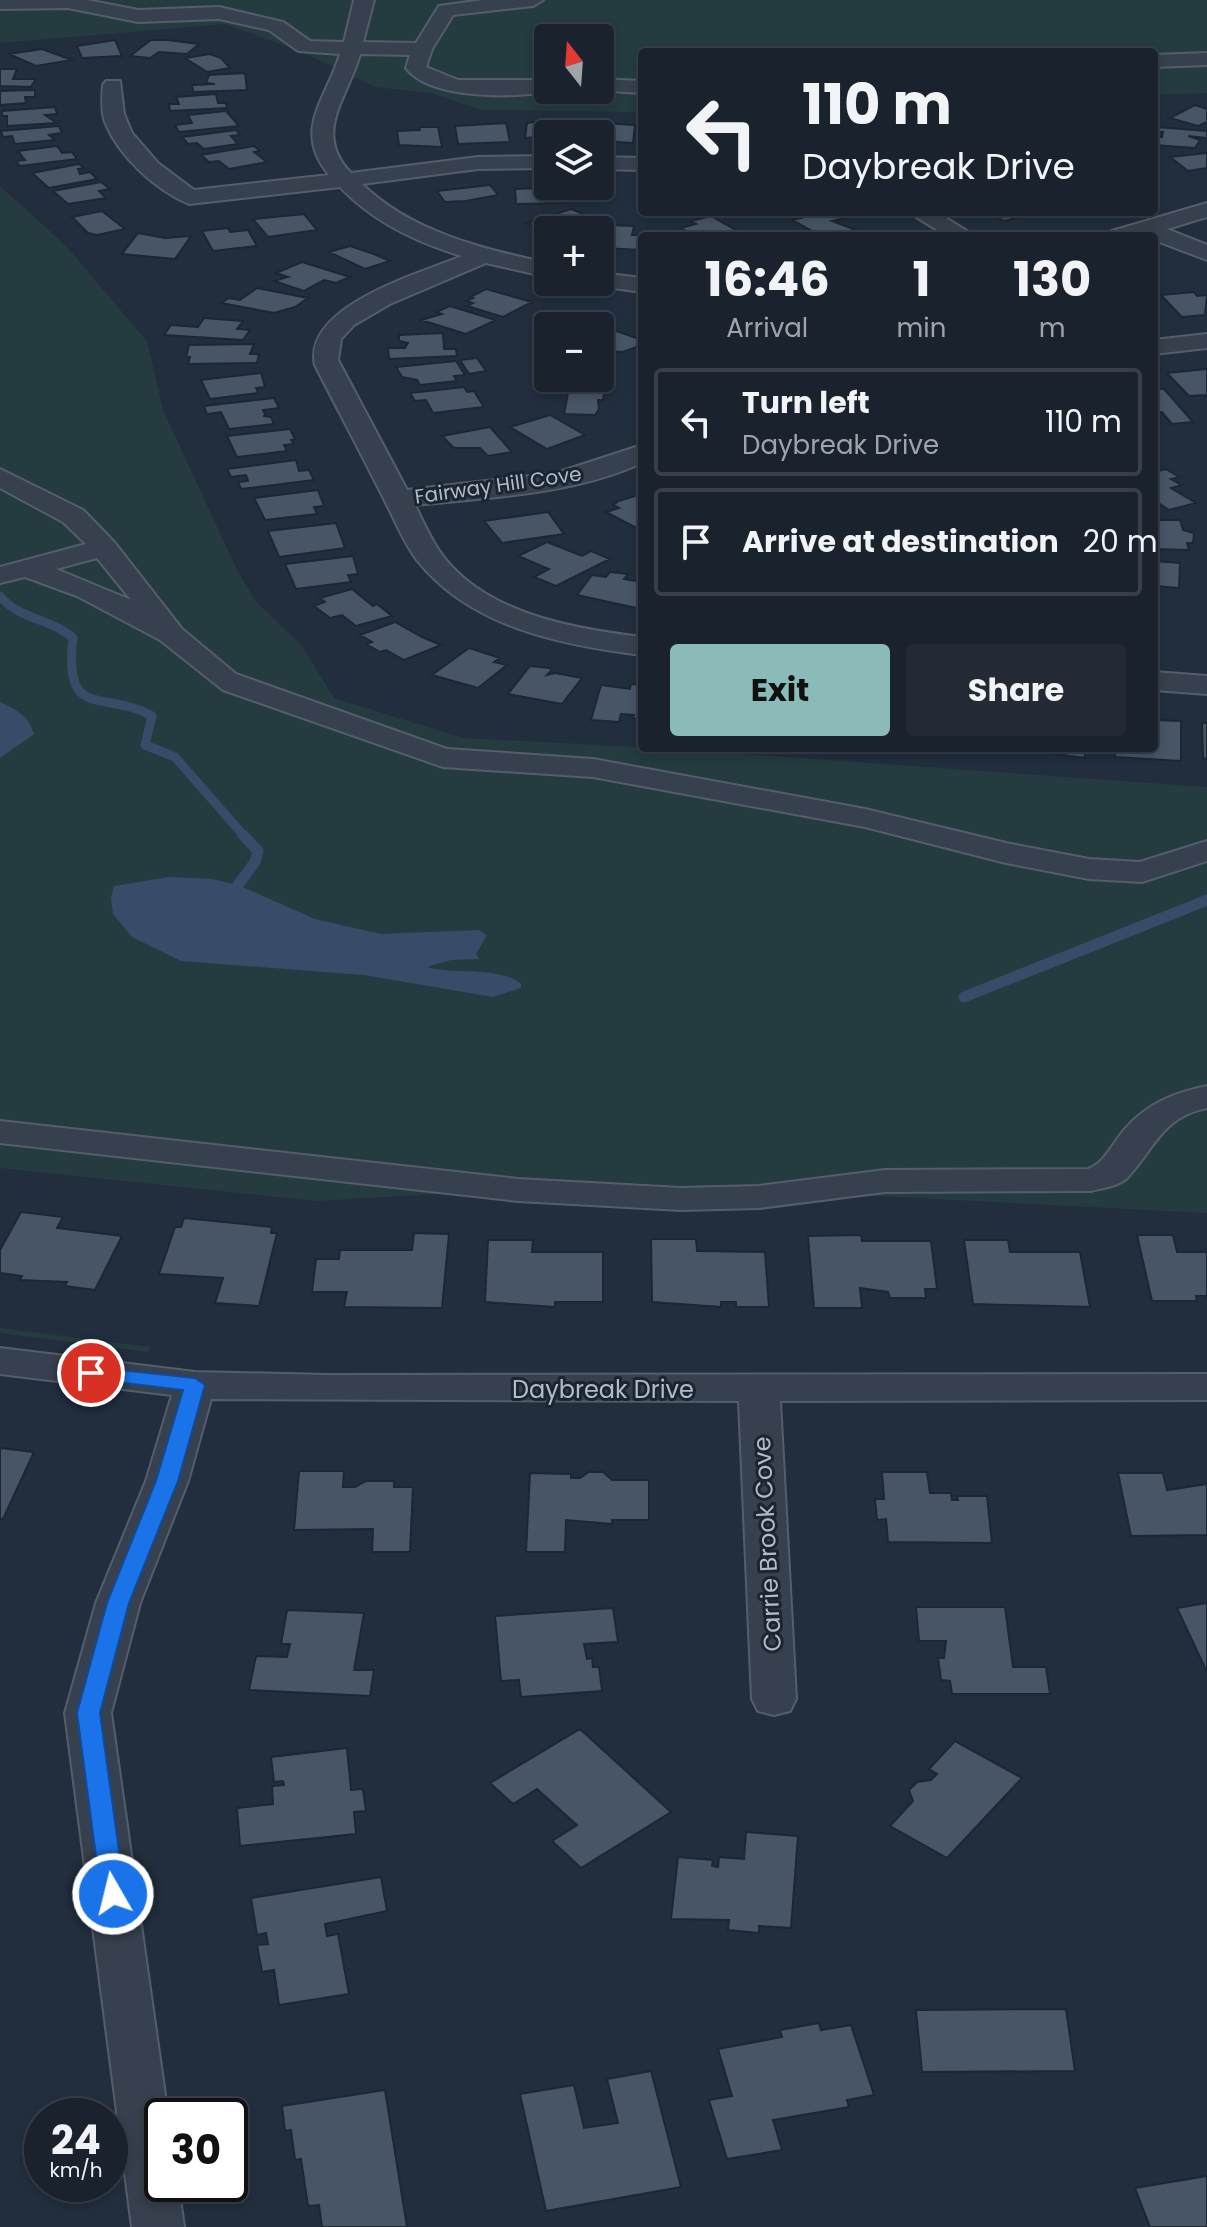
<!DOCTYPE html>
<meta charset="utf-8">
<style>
body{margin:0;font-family:Poppins,sans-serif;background:#232a36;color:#f1f3f6;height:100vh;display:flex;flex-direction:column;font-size:30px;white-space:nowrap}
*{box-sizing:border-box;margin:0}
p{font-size:26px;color:#9fa4aa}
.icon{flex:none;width:44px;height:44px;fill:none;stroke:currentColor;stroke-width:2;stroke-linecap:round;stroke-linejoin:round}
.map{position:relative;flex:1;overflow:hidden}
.drawer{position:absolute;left:638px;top:232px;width:520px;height:520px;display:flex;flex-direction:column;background:#1a222e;border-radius:8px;box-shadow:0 4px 12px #0003,0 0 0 2px #383f4a}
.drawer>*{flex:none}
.guide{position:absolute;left:638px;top:48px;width:520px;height:168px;border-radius:8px;box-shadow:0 4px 12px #0003,0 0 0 2px #383f4a;background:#1a222e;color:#f1f3f6;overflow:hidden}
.needle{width:52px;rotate:343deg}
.controls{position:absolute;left:534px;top:24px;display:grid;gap:16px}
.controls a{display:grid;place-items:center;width:80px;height:80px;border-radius:8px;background:#1a222e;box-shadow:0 4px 12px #0003,0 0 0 2px #383f4a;font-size:40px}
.speed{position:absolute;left:24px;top:2098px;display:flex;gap:16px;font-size:40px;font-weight:700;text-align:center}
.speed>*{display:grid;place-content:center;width:104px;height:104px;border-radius:50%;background:#1a222e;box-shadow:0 4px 12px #0003,0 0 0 2px #383f4a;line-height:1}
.speed small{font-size:20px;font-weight:400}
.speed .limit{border:4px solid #111;border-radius:12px;background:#fff;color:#111}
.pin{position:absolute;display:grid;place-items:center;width:68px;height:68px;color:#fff;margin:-34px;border:4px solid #fff;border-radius:50%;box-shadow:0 2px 8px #0007}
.me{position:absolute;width:88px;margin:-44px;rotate:352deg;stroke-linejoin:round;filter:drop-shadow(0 0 6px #0008)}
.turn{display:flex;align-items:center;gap:28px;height:168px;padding:0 32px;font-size:36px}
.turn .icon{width:104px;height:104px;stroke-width:2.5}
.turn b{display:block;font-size:56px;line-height:68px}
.eta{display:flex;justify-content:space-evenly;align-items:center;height:136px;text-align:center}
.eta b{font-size:48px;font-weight:700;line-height:56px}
.primary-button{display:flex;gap:16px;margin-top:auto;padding:16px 32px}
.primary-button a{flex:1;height:92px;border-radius:8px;background:#8bbbb9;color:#111;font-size:32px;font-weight:700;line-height:92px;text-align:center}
.primary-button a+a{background:#232a36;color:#f1f3f6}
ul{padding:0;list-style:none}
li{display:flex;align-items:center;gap:24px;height:108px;margin:0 16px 12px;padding:0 16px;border:4px solid #383f4a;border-radius:8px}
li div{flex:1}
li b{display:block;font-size:30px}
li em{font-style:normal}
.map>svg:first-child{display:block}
.green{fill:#243c3f;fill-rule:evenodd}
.water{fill:#374c68}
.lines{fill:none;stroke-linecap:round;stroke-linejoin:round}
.stream-far1{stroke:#374c68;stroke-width:9}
.stream{stroke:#374c68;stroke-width:11}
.building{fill:#485567;stroke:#1d2734;stroke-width:2}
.minor-casing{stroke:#545e6b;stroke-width:4}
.minor{fill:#36404e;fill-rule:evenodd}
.route{fill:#1a73e8;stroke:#114b97;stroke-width:2}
.labels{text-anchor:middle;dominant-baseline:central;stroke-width:6;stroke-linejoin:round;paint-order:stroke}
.far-street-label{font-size:20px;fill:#b2bbc9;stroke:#1b2532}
.street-label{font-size:24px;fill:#b2bbc9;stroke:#1b2532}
</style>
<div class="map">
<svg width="1207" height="2227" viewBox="0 0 1207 2227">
<rect width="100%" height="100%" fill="#222e3e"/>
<path class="green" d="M0 0H1207V93L1154 95V52H642V112L482 110 430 93 375 87 302 52 225 24 0 43ZM548 38H600V90H548Z
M0 186 65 245 147 341 163 410 238 572 255 600 302 646 334 698 463 738 674 749 1207 787V1213L624 1183 317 1201 0 1168Z
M0 1328 150 1347 148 1352 0 1333Z"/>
<path class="water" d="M0 702C17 710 29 716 34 734L0 758Z
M169 877 212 879 238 885 315 919 381 934 479 930 487 935 476 954 479 959 451 960 427 967C455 975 501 966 521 984V988L493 997 364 975 181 961 132 937 113 914 111 898 114 886Z"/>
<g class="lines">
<path class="stream-far1" d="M0 596C19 620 51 618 73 638 63 722 104 689 152 716L145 745 175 757 245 837"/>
<path class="stream" d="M238 885 255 862 258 851 243 835
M964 997 1207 900"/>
</g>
<path class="building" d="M115 40 122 56 82 58 77 46Z
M151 40H167L199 44 187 54 159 52 150 58 130 56Z
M42 49 72 60 36 66 9 54Z
M210 54 221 58 230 68 207 72 185 58Z
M0 69H17L13 79H36L31 87 0 86Z
M245 73 247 90 193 92 192 85 215 84 206 83 209 75Z
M35 90V97H25L26 103 0 105V91Z
M216 94 218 103H226L227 108 170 111 169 104H179L176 97Z
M1195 105 1207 109V122L1198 126 1170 118Z
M55 107 57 114 45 115 57 123 7 126V116H2V111Z
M226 111 239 126 179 132 175 125 192 123 188 115Z
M544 121 550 125 572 126 571 134 525 138 527 123Z
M506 123 510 142 458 144 455 126Z
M599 123 635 125 633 143 600 141V134H587L588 125Z
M59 126 62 133 49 135 55 140 15 144 12 136 3 137 1 131Z
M419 127H438L442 147 399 145 397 131 420 130Z
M1156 127 1207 131V138L1188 136 1200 140 1195 148 1154 145V137H1162L1163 132H1155Z
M236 130 240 135 231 136 238 144 204 149 197 143 188 144 182 137Z
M57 146 62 153 72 152 77 159 20 166 16 161 25 160 18 151Z
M254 146 260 151 254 152 267 162 229 169 219 161 209 162 201 155Z
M1207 153V168L1188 171 1170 157Z
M79 164 84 168 78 169 80 174 90 172 97 179 49 188 32 173Z
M101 182 110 189 99 191 106 198 68 204 53 191Z
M540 183 566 186 565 203 516 204 515 189 540 188Z
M490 185 498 195 466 201 445 202 437 191Z
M571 209 586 215 578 217 604 222 581 230H548L527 223Z
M102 211 125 229 97 235 88 233 72 217Z
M827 212 853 216 832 221 856 230 821 236 792 220Z
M986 212H1043L1004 221Z
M304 214 317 230 268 237 253 219Z
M711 216 746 236H695L681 228 696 224 691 221Z
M609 225 634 226 632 235H665L642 236V250L602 248Z
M228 228 230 232 248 230 257 246 213 251 202 231Z
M138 233 165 238 191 236 175 259 122 254Z
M350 246 374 254 390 261 365 269 329 252Z
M302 262 350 277 336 283 324 280 304 291 274 281 288 277 276 273Z
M257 288 308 298 295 307 274 313 221 303 229 298 240 300Z
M486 289 532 302 503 317 467 306 473 303 466 301 473 298 470 297Z
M1194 292 1197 296 1207 295 1205 315 1182 317 1161 295Z
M450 306 495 320H496L466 334 421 320 442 314 436 312Z
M204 318 243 321 237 329 250 330 243 340 164 335 171 325 198 327Z
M602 326 642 340V345L623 352 600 351Z
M443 333 444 349H456L457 356 389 359 388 348H405L408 343 399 341V335Z
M254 344 250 354H259L257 363 188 364 190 357H186L189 345Z
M477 358 486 371 469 374 460 360Z
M456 361 465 375 454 376 457 381 420 385 417 380 402 377 396 367Z
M1207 369V395L1189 396 1167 373Z
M261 373 265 387 256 388 258 393 210 399 201 380Z
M464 387 467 392 474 391 484 407 433 413 426 400 415 401 410 393Z
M569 388 605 389 603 400H598L599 409 595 415 564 414Z
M1154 389H1164L1193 422 1172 424 1162 412 1154 413Z
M274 398 279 408 263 410 266 416H263L271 417 274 424 229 429 221 412 207 414 204 406Z
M550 415 585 435 547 449 510 427Z
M490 427 512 452 488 456 480 448H454L442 436Z
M290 429 295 439 291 440 294 444 284 445 287 451 237 457 227 436Z
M296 460 299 471 309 470 314 480 241 489 238 482 248 481 246 475 231 477 227 469Z
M1166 469 1179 477 1171 479 1182 485 1171 488 1196 503 1169 510 1154 500V472Z
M318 490 324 506 314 507 317 514 265 520 254 498Z
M641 494 642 531 606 512 619 508 613 505 619 501Z
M548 512 564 534 502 543 484 521Z
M1154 520H1180L1183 530 1194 533 1193 543H1187L1189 550 1154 549Z
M336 523 345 548 279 557 268 531Z
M547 542 582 556 591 551 610 559 556 586 534 577 549 569 518 556Z
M353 556 358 574 348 575 351 582 296 589 285 564Z
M1154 561 1180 563 1179 588 1154 586Z
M610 572 628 574 624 579 636 581 642 574 641 609 577 595 592 575 606 577Z
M352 589 373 606 377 604 392 616 356 626 342 615 330 618 314 606 325 602 320 598Z
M395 622 422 637 441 645 404 660 386 650 380 652 366 644 372 642 360 635Z
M469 648 500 658 494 662 507 665 478 688 432 675Z
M530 666 549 668 552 670 547 675 555 673 582 678 562 704 508 694Z
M631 684 642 685V721L633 718 634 715 621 714 619 722 591 720 601 685 630 689Z
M1154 720 1181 721V761L1115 757V748H1154Z
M1202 723H1207V759L1203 758Z
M1085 748V758L1019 749V748Z
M21 1212 63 1217 57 1228 122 1236 95 1290 65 1286 67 1282 20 1280 22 1276 0 1273V1250Z
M184 1218 272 1227 271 1233H277L259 1306 215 1303 223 1278 159 1274 175 1227H181Z
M414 1233 449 1234 442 1308 344 1307 347 1292H312L316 1259H339L340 1250H412Z
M861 1235 862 1241H931L937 1289H925L926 1298H890L888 1292 860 1288 862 1308H814L808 1236Z
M1137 1235H1173L1177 1252H1207V1299L1206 1296H1196L1197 1301H1152Z
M651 1239H696L697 1251 765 1252 769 1307H736V1302H721V1307L652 1302Z
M488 1240H533L532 1252H603V1302H555V1307L485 1302Z
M964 1240H1008L1010 1252H1080L1090 1307 973 1304Z
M0 1448 34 1452 3 1519H0Z
M299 1471H344L343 1487H355L366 1481H394V1487H413L410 1552H372L373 1529 294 1530Z
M589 1472H603L612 1480H649V1520H612V1524L566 1520 565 1552H526L530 1473 571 1474V1478H580Z
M882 1472H927L930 1493H951L952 1500H958L957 1496H987L992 1543 888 1542 886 1519 877 1520 875 1499H884Z
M1118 1473H1163L1167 1490 1207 1484V1535L1131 1536Z
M1207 1603V1672L1177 1608Z
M916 1607H1005L1013 1667H1046L1050 1694H952L950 1681 941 1680 938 1658H944L946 1641H919Z
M613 1608 618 1642 584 1644 587 1659 592 1658 593 1667H599L602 1691 521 1697 519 1680 501 1681 495 1616Z
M287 1610 364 1613 354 1670H374L370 1696 249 1690 256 1656 287 1657 290 1644H281Z
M580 1729 671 1812 581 1868 552 1841 577 1825 537 1789 513 1804 490 1783Z
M955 1741 1022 1778 947 1858 890 1826 913 1801 909 1790 917 1782 931 1780 937 1774 929 1769Z
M347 1748 351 1790 363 1789 366 1811 354 1812 356 1834 240 1846 237 1808 273 1804 272 1786 284 1785 283 1781 274 1782 271 1757Z
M746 1832 798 1836 791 1928 759 1926V1933L728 1930 729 1920 671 1919 678 1857 713 1860 712 1866 718 1867 719 1857 744 1859Z
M381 1877 387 1911 325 1924 327 1936 338 1934 349 1994 279 2005 274 1970 262 1972 257 1945 268 1944 266 1933 257 1935 251 1898Z
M1066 2009 1075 2071 922 2072 916 2010Z
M819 2023 821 2030 851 2025 874 2095 847 2100 849 2107 773 2120 782 2150 727 2159 709 2100 732 2096 718 2049 782 2037 780 2030Z
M651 2071 681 2187 546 2211 520 2094 574 2085 584 2128 618 2123 607 2079Z
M385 2090 407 2227H322L319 2205 308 2206 301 2159 295 2160 291 2130 285 2131 282 2106Z
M1207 2176V2227H1150L1135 2188Z"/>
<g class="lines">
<defs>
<path id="minor" d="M0 0H87L138 10 219 7 283 22 310 41 344 42 354 0H374L363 42 416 43 439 6 483 0H543L533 6 453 15 432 49 426 67 458 80H548V90H555C519 99 430 100 406 68L410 55 360 54C348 98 312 133 351 173L478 157 548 156V168L478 169 362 184C411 232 483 249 548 263V277L486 263 390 304 354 325 341 339 338 360 407 490 556 473 642 445V463C571 495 491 497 415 505 422 520 429 535 438 549 480 613 573 629 642 637V655C561 645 470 627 417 560 404 543 395 520 385 501 362 455 338 410 315 365 302 306 421 273 462 256 418 243 373 222 340 187L189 204C156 190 119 157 105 122 101 111 102 97 103 85L106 81H120L124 114 132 133 158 163 194 190 329 175C292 130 326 100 340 54L298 51 269 30 219 19 138 22 68 8 0 9Z
M1207 53V65L1154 67V55Z
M600 79 642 81V93L595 90H600Z
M600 157 642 158V170L600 169Z
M1207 203V217L1167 229 1207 245V260L1154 240V236H1109L1112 231Z
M908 212H936L975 236H947Z
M600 273 642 278V292L592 285 590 282H600Z
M1207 334V348L1154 354V340Z
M0 469 83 510 114 542 182 629 236 674 447 749 593 759 865 809 1006 843 1089 859 1140 862 1207 841V861L1142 882 1089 879 1006 863 865 827 593 777 443 767 223 690 160 640 77 596 25 577 0 583V567L86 544 63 522 0 488ZM97 558 131 600 56 569Z
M1154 672 1207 676V694L1154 690Z
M1207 1086V1108C1161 1117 1154 1150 1127 1178 1119 1186 1102 1188 1091 1191L885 1192 759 1208 681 1210 518 1201 0 1143V1121L518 1179 681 1188 759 1186 885 1170 1088 1169C1105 1163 1113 1142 1125 1129 1148 1103 1174 1093 1207 1086Z
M0 1348 195 1372 328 1375 1207 1374V1400L780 1401 796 1699 790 1711 774 1715 758 1711 752 1699 739 1401 211 1399 188 1481 140 1603 111 1713 168 2116H162V2184H178L184 2227H132L65 1713 96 1603 146 1481 172 1395 0 1374Z"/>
</defs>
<use href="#minor" class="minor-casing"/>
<use href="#minor" class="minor"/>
</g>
<path class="route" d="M91 1367 195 1378 205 1385 178 1481 129 1603 100 1713 125 1894 122 1901H104L101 1894 77 1713 107 1603 156 1481 183 1390 84 1378 81 1373Z"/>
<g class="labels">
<g class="far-street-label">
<text transform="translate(498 485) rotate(-8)">Fairway Hill Cove</text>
</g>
<g class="street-label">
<text x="603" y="1389">Daybreak Drive</text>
<text transform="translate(767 1544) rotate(-93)">Carrie Brook Cove</text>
</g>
</g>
</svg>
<div class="controls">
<a><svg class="needle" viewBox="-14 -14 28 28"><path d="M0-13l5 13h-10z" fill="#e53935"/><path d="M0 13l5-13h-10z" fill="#9fa4aa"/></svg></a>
<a><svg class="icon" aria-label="layers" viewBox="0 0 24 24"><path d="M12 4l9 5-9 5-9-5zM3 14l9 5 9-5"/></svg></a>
<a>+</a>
<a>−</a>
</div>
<div class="speed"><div>24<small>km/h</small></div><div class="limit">30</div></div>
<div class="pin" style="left:91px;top:1373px;background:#d93025"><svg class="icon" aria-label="arrive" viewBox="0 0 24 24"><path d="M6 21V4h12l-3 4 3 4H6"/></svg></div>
<svg class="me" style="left:113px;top:1894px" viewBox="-20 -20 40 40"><circle r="17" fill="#1a73e8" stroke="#fff" stroke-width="3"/><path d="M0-11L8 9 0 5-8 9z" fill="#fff"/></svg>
<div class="guide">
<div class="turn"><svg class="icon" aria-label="left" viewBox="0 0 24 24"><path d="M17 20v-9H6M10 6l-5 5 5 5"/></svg><div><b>110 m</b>Daybreak Drive</div></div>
</div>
<section class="drawer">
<div class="eta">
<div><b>16:46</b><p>Arrival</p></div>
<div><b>1</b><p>min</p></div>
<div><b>130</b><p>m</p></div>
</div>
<ul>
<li><svg class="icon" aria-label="left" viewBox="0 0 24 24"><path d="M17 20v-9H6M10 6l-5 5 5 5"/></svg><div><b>Turn left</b><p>Daybreak Drive</p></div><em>110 m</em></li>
<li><svg class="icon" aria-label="arrive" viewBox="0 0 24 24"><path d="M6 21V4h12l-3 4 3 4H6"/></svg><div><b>Arrive at destination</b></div><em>20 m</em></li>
</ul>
<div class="primary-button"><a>Exit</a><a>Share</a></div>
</section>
</div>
